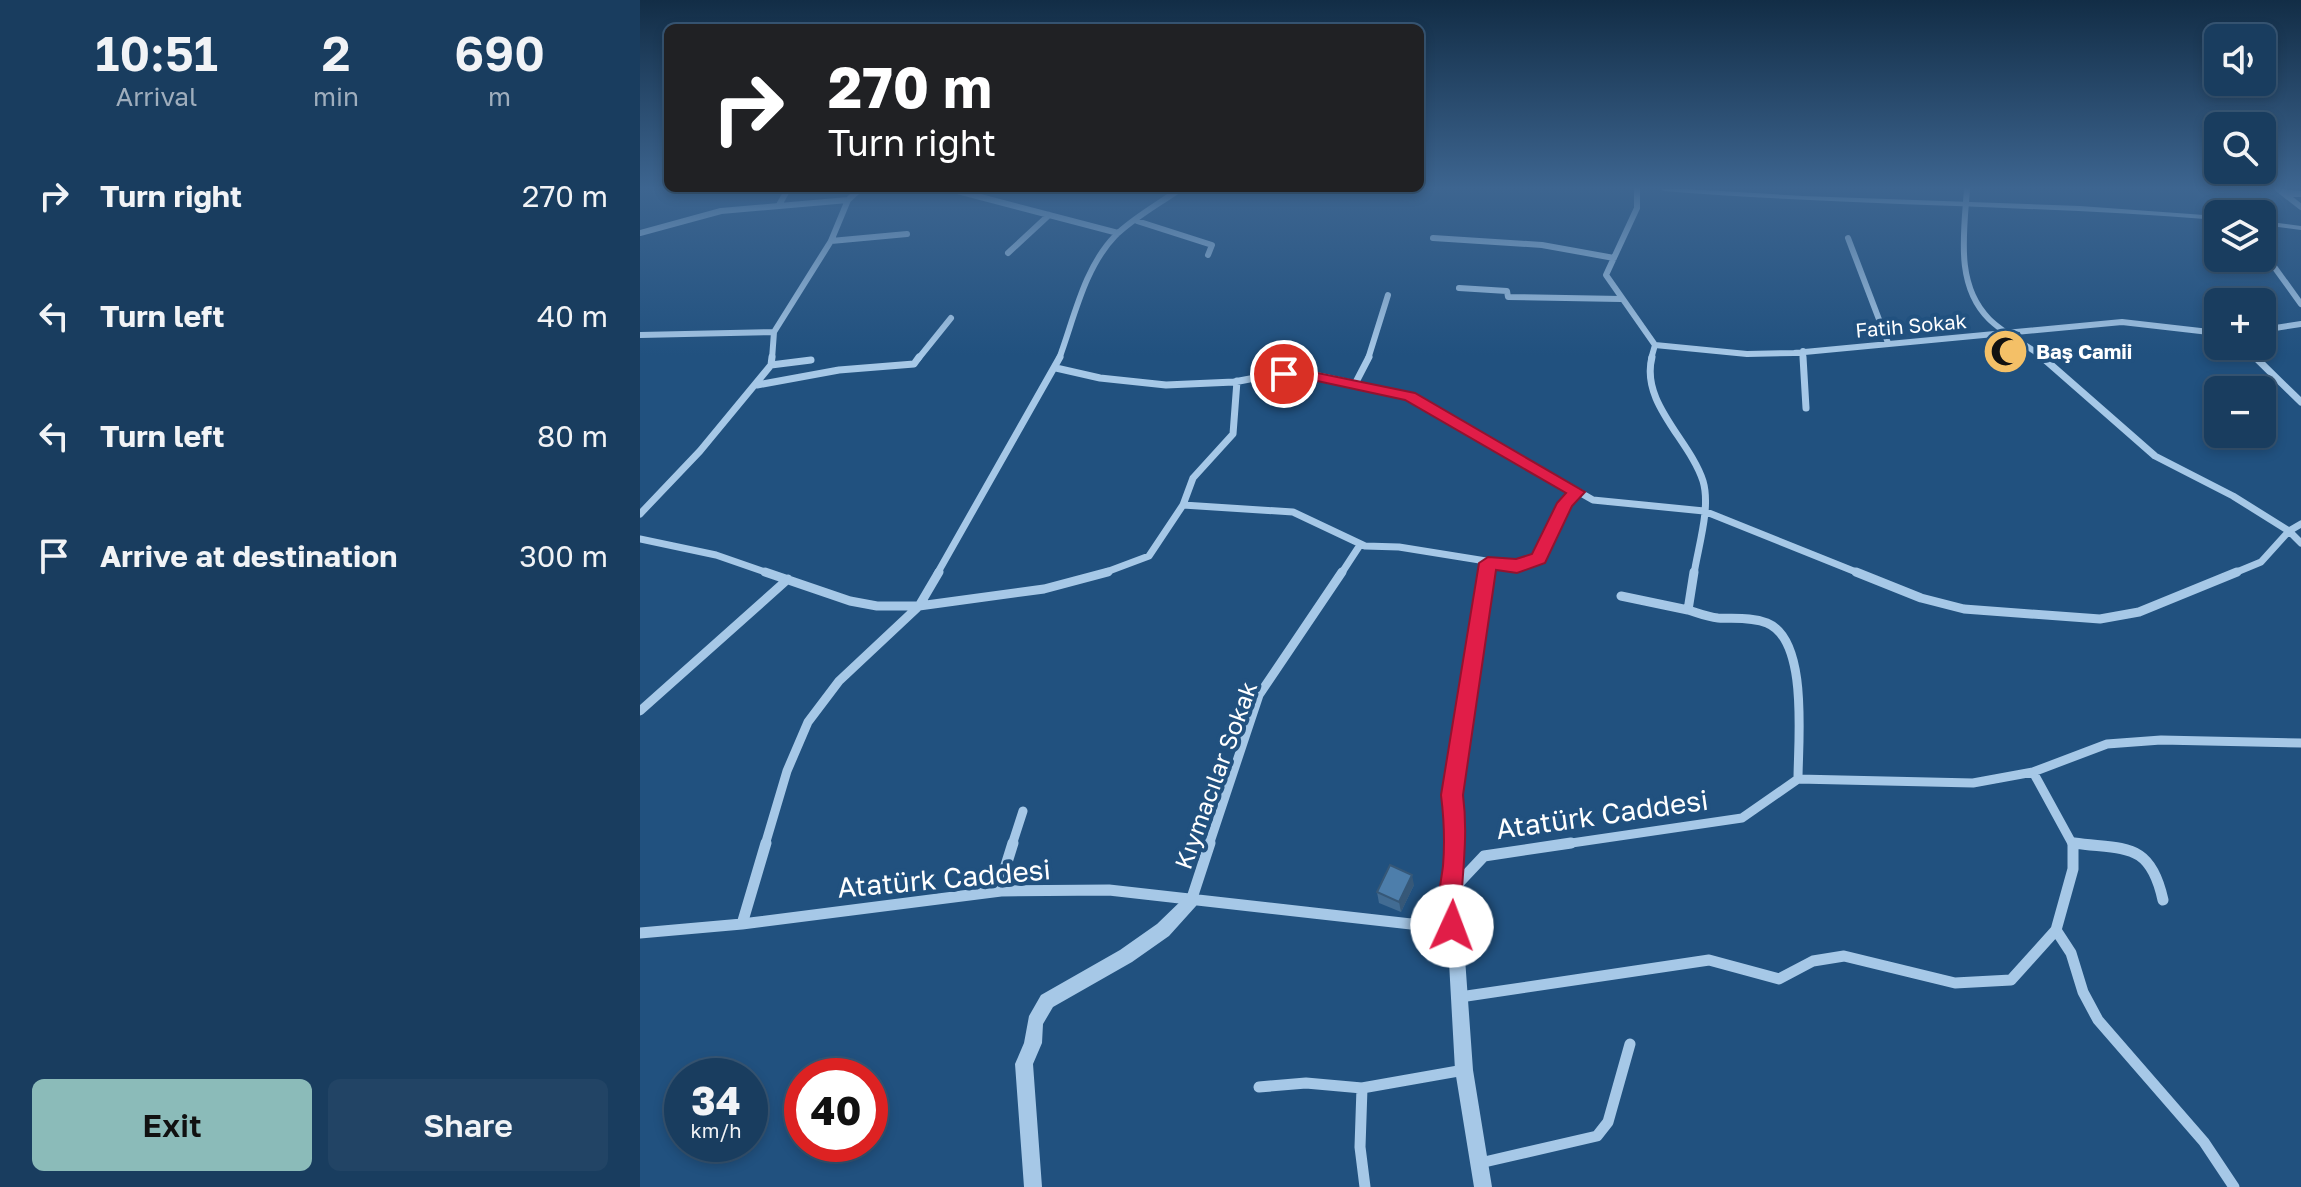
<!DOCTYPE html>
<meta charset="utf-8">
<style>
body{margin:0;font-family:"Golos Text",sans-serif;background:#224465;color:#f1f3f6;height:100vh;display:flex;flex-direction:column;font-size:30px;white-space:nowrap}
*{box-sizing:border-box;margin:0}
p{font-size:26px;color:#9faebd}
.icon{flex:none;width:44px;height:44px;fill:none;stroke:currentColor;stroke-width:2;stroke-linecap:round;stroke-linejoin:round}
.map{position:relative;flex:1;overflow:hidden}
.sheet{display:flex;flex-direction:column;background:#193d5f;width:640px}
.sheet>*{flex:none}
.banner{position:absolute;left:24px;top:24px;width:760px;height:168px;border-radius:12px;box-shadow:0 4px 12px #0003,0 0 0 2px #375674;background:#202124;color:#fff;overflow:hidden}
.tools{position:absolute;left:1564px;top:24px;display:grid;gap:16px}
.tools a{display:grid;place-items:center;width:72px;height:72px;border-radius:12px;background:#193d5f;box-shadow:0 4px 12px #0003,0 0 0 2px #375674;font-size:40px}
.speed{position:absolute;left:24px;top:1058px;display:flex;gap:16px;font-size:40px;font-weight:700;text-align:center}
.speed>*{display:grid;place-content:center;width:104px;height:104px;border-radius:50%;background:#193d5f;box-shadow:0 4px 12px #0003,0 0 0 2px #375674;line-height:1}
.speed small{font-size:20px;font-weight:400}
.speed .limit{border:12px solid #d22;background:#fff;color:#111}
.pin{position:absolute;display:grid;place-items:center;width:68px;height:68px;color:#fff;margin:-34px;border:4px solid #fff;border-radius:50%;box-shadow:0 2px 8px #0007}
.me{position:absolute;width:88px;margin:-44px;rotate:2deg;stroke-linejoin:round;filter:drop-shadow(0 0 6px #0008)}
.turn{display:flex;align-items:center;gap:28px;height:168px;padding:0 32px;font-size:36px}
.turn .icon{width:104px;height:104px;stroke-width:2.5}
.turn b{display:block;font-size:56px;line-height:68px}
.eta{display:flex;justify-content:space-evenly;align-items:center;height:136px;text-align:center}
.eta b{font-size:48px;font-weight:600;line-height:56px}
.button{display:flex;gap:16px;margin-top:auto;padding:16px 32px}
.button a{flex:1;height:92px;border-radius:12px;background:#8bbbb9;color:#111;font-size:32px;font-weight:600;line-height:92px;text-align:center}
.button a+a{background:#224465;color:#f1f3f6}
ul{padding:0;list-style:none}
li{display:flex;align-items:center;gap:24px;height:120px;padding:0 32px}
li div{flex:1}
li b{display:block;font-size:30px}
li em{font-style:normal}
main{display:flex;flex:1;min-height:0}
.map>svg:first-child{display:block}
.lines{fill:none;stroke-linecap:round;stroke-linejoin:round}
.minor-far3{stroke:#a6c8e7;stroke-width:6}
.minor-far2{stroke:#a6c8e7;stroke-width:7}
.minor-far1{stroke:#a6c8e7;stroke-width:9}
.minor{stroke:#a6c8e7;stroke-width:11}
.tertiary{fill:#a6c8e7;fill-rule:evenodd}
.wall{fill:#426c93}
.shaded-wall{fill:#365878}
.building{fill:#4d7eab;stroke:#365878;stroke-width:2}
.route{fill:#e11d48;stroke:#92132f;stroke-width:2}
.labels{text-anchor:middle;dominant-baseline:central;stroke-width:8;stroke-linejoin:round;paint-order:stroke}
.far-street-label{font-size:20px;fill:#fff;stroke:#21517f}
.far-poi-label{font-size:20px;font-weight:bold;fill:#fff;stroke:#21517f;text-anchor:start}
.street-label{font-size:24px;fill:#fff;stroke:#21517f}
.near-street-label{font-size:28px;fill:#fff;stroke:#21517f}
</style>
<main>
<section class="sheet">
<div class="eta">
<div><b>10:51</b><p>Arrival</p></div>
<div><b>2</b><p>min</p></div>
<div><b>690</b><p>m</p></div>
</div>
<ul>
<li><svg class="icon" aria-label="right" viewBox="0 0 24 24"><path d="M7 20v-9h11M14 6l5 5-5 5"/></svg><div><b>Turn right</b></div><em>270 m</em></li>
<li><svg class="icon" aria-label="left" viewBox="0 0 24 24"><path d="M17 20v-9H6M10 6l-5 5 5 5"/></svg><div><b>Turn left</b></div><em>40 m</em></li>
<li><svg class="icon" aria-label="left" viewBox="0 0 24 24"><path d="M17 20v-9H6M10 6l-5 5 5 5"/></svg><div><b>Turn left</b></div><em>80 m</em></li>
<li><svg class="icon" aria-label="arrive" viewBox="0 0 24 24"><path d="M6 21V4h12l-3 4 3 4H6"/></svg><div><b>Arrive at destination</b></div><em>300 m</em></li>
</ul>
<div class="button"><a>Exit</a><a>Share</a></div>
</section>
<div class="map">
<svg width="1661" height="1187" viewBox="0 0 1661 1187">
<rect width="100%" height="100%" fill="#21517f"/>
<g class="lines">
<path class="minor-far3" d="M310 189 478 233
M997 189V208L966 275 1015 345 1011 359
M1327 189C1324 233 1315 285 1349 319 1365 335 1388 345 1405 359
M1638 189 1661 207
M1642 192 1661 194
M139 205 148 189
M497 221 572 245 568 255
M0 233 81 211 208 200
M793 238 902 245 974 258
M1208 238 1248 343
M191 241 267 234
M1622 250 1661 304
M368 253 409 215
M819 288 867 291 868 297 981 299
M1622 330 1661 324
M0 335 134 332
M1015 345 1107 354 1154 353 1482 322 1578 333
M1603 346 1617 359
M1163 351V359
M132 359 134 332 191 241 208 200 220 189
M278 359 311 318
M419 359C434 319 444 268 475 236 493 218 519 204 540 189
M728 359 748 295"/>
<path class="minor-far2" d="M1012 357C1000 403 1050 440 1063 481 1071 508 1058 547 1054 574
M1163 357 1166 408
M1402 357 1515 456 1593 496 1649 531 1621 562 1592 574
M1615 357 1661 402
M131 365 171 360
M416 368 460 378 526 385 594 382 636 374 674 375 770 396 953 500 1064 511 1221 574
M715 384 729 357
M117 385 199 370 274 364 279 357
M543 505 653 512 725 546 759 547 877 566 899 558 925 503 936 492
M0 514 60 451 131 365 132 357
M1661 524 1649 531 1661 543
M0 539 76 555 131 574
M297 574 420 357
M461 574 509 556 543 505 553 478 593 434 597 381
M701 574 720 545
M846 574 848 563"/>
<path class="minor-far1" d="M125 572 210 601 237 606H279L404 589 468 572
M1054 572 1048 610C1058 613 1067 617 1078 618 1094 619 1111 617 1127 623 1169 640 1158 742 1158 779
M1216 572 1281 598 1324 609 1460 619 1499 612 1597 572
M981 596 1048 610
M0 711 148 579
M1393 772 1433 845
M1433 843 1448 845
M125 845 147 771 168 722 199 681 279 606 299 572
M372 845 383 811
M569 845 619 695 702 572
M814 845 812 795 847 572
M918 845 1102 818 1158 779 1333 783 1393 772 1467 744 1521 740 1661 743"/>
<path class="minor" d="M1434 843C1485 850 1510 841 1523 900
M813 887 814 843
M358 891 373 843
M551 901 570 843
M102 924 126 843
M1416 930 1431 953 1443 992 1458 1020 1564 1142 1594 1187
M0 933 102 924 361 891 469 890 771 924 808 908 813 889 844 856 931 843
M820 997 1069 960 1139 979 1173 961 1204 956 1315 983 1371 980 1416 930 1433 869V843
M619 1087 666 1083 722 1088 824 1070
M722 1088 720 1147 725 1187
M840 1163 957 1136 968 1122 990 1044"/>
<path class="tertiary" d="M1020 189H1048L1163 196 1440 206 1578 216V220C1394 205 1208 206 1024 191Z
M1622 221 1661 226V230L1622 225Z
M551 893 556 896 559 901 556 906 529 936 492 962 413 1007 403 1024 402 1043 393 1064 402 1187H384L375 1064 384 1043 389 1016 401 995 480 950 517 924 546 896Z
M808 900 814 903 816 908 824 944 833 1070 852 1187H834L815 1070 808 944 800 908 802 903Z"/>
</g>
<path class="wall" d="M1361 331 1384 344 1377 357 1358 356 1354 344Z
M774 885 761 912 739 903 737 892Z"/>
<path class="shaded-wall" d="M772 875 774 885 761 912 759 902Z"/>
<path class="building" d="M1361 331 1379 333 1384 344 1365 342Z
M750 865 772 875 759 902 737 892Z"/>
<linearGradient id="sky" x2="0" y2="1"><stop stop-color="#122d46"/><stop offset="0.53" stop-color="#3d6590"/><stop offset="1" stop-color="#3d6590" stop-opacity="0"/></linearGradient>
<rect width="1661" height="355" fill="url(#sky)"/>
<path class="route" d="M644 369 668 371 775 393 945 492 932 506 905 563 877 573 856 570 823 795C828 833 823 867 821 904 820 916 825 924 820 935L812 938 804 935C793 911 800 891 803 866 805 842 804 819 801 795L839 563 848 557 876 559 892 554 917 503 926 493 765 400 668 379 639 377 637 374Z"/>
<defs>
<symbol id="mosque-disc" viewBox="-11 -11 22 22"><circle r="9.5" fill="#f4c067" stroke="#21517f"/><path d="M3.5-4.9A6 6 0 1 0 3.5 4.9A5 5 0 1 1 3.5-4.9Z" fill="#111"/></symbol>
</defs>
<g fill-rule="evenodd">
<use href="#mosque-disc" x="1340" y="326" width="51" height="51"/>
</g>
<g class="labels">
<g class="far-street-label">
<text transform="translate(1271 325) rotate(-5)">Fatih Sokak</text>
</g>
<g class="far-poi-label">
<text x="1396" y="351">Baş Camii</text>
</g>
<g class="street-label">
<text transform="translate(575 775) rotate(-70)">Kıymacılar Sokak</text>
</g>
<g class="near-street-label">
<text transform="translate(962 814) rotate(-8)">Atatürk Caddesi</text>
<text transform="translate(304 878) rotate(-5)">Atatürk Caddesi</text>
</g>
</g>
</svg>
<div class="tools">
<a><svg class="icon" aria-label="sound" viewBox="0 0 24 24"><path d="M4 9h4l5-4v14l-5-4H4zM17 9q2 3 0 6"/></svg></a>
<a><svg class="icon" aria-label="search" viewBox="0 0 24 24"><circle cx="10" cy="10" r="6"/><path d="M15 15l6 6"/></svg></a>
<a><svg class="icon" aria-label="layers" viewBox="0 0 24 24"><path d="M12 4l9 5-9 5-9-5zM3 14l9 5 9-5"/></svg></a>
<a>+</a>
<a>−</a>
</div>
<div class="speed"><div>34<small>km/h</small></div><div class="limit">40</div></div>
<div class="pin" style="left:644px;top:374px;background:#d93025"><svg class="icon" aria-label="arrive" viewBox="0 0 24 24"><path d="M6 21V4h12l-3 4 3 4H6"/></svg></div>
<svg class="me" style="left:812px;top:926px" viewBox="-20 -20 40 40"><circle r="19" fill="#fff"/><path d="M0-13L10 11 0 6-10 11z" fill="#e11d48"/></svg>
<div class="banner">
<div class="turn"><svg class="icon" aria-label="right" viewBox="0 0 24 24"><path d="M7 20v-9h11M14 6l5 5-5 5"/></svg><div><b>270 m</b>Turn right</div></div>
</div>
</div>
</main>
